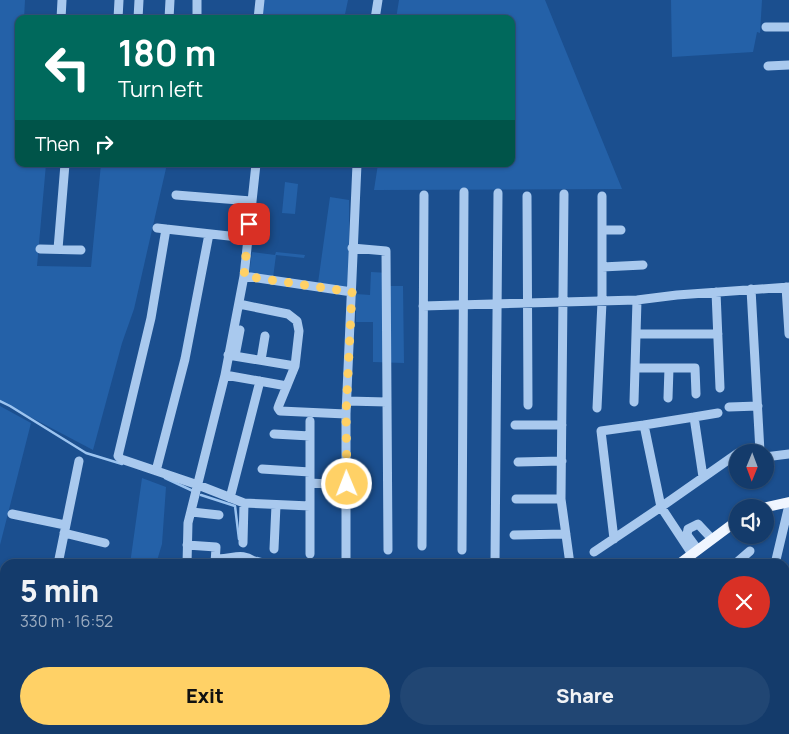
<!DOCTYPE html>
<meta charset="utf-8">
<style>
body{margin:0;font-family:Manrope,sans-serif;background:#214673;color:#f1f3f6;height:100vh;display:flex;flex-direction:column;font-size:19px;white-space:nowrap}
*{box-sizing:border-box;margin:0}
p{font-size:16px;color:#9dadc1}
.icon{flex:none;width:28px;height:28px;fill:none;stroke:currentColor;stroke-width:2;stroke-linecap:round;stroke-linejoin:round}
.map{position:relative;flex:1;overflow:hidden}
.drawer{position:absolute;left:0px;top:559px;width:790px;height:176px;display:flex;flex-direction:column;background:#143b6b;border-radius:15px 15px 0 0;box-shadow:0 1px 4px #0004,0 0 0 1px #33557e}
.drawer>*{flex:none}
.hud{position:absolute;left:15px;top:15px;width:500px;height:152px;border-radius:10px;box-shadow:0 1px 4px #0004,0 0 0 1px #33557e;background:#00695c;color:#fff;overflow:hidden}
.needle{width:32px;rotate:181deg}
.controls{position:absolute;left:729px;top:444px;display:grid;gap:10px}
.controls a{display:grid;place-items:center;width:45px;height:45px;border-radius:50%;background:#143b6b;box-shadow:0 1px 4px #0004,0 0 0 1px #33557e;font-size:25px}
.pin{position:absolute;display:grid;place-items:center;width:42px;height:42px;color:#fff;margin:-21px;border-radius:10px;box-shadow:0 2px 8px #0006}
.me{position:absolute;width:55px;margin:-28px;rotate:359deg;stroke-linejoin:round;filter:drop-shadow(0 0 4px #0008)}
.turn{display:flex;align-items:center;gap:18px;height:105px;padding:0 20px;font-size:22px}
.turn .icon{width:65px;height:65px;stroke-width:2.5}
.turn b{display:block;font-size:35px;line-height:42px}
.then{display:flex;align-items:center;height:48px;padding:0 20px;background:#0003;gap:10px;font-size:19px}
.round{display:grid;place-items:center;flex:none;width:52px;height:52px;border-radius:26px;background:#214673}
.head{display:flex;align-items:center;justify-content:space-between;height:85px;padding:0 20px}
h1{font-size:30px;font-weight:800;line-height:38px}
.primary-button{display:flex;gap:10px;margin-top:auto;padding:10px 20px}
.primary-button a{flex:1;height:58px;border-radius:30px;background:#ffd166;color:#111;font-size:20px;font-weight:800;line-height:58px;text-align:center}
.primary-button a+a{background:#214673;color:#f1f3f6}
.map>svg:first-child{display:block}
.green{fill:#2461a8}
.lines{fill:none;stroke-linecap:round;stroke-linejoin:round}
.stream{stroke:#9cc4f0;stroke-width:2.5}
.minor{stroke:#a9c9ee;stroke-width:9}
.major{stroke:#f0f6ff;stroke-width:10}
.route{stroke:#ffd166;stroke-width:9;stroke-dasharray:0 16.2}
</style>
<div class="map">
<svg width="789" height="734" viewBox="0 0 789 734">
<rect width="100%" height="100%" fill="#1b4f8f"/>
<path class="green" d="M0 0H25L24 19H19V104L16 146 19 147V164H46L37 266 91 267 101 164H167L134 309 122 343 93 450 0 401Z
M262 0H348L344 19H260Z
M399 0H545L622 189 374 190 378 164H511V19H396Z
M671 0H762L760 33 757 32 753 52 672 57Z
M285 182 298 184 295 214 282 213Z
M330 197 349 200V288L318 283Z
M252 252 275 255 276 252 305 255 304 258 276 255 273 278 249 275Z
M371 272 389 273 390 286H403L404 363 373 362V322H356V294L370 295Z
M0 406 31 423 0 545Z
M142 478 166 487 162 544 156 564H130Z"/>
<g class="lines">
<path class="stream" d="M0 401 10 406 86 453 122 464
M165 478 193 491
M201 495 235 506 239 539
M257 558 268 561H342"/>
<path class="minor" d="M61 19 62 0
M118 19 119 0
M138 19 139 0
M169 19 170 0
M197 19V0
M258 19 260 0
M375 19 378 0
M766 27H789
M768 66 789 65
M564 194 561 499 570 564
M176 195 251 201
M527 196 528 405
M157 228 247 238
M166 229 151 318 118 456 121 459 198 485 244 503 310 506
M602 230H621
M352 248 386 251 388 550
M40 249 81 250
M58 249 65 164
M602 267 643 265
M244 276 352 292
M786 287 789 334
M751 289 760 452
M716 292 720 388
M239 304 288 314 297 321 299 331 295 366 279 405 278 408 280 411 346 414
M423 306 637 300 677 295 789 287
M636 334H718
M228 355 295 366
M235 356 240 330
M261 360 265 336
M635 368H695L696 394
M225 375 287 386
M668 398 669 368
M347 401 387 402
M634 402 637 300
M729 407 758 406
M597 408 602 302V196
M694 417 718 413
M310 421V554
M515 425H562
M274 434 310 436
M765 457 789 454
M518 462 562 461
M262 469 310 472
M156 471 185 359 209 234
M703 477 694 417 644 425 661 507 738 453
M310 483 347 485
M230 498 260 381
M516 499H561
M192 512 219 515
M12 514 65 525
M64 533 105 543
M514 535 566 534
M614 539 601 431 644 425
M243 543 244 503
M187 545 216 547 215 564
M422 546 424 195
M274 549 276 505
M462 550 464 192
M698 550 687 535 688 529 698 524 712 539
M594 552 661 507 692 554
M215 559C236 560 238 550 259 564
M58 564 79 461
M187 564 188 523 225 375 244 276 256 164
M346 564V414L357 164
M495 564 498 193
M735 564 750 551
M775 564 789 505
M785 696 789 697
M345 730V734
M473 730 475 734
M533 730 556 734
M779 730 789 733
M14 734V730
M49 734V730
M74 734V730
M210 734V730
M710 734V730"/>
<path class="major" d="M763 508 789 502
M679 564 738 520
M0 714H5
M174 730 196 734
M428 734 442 730"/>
</g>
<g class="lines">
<path class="route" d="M249 224 244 276 352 292 346 414 347 484"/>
</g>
</svg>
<div class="controls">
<a><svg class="needle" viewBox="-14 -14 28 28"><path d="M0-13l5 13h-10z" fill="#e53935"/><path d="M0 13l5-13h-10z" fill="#9dadc1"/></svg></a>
<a><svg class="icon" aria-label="sound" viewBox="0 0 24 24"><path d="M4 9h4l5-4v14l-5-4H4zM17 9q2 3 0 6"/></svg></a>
</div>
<div class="pin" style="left:249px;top:224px;background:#d93025"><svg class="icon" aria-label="arrive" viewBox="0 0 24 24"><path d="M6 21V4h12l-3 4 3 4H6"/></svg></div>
<svg class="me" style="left:347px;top:484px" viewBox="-20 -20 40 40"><circle r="17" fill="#ffd166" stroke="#fff" stroke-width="3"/><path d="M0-11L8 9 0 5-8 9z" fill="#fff"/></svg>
<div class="hud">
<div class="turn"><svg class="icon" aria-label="left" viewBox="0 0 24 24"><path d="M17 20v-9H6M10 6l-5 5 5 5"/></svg><div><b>180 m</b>Turn left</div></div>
<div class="then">Then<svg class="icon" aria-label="right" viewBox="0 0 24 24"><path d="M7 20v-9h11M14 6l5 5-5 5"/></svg></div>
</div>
<section class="drawer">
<div class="head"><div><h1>5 min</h1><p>330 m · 16:52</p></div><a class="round" style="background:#d93025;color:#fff"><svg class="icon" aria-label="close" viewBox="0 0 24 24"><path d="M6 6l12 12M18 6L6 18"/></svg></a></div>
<div class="primary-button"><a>Exit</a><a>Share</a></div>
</section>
</div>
